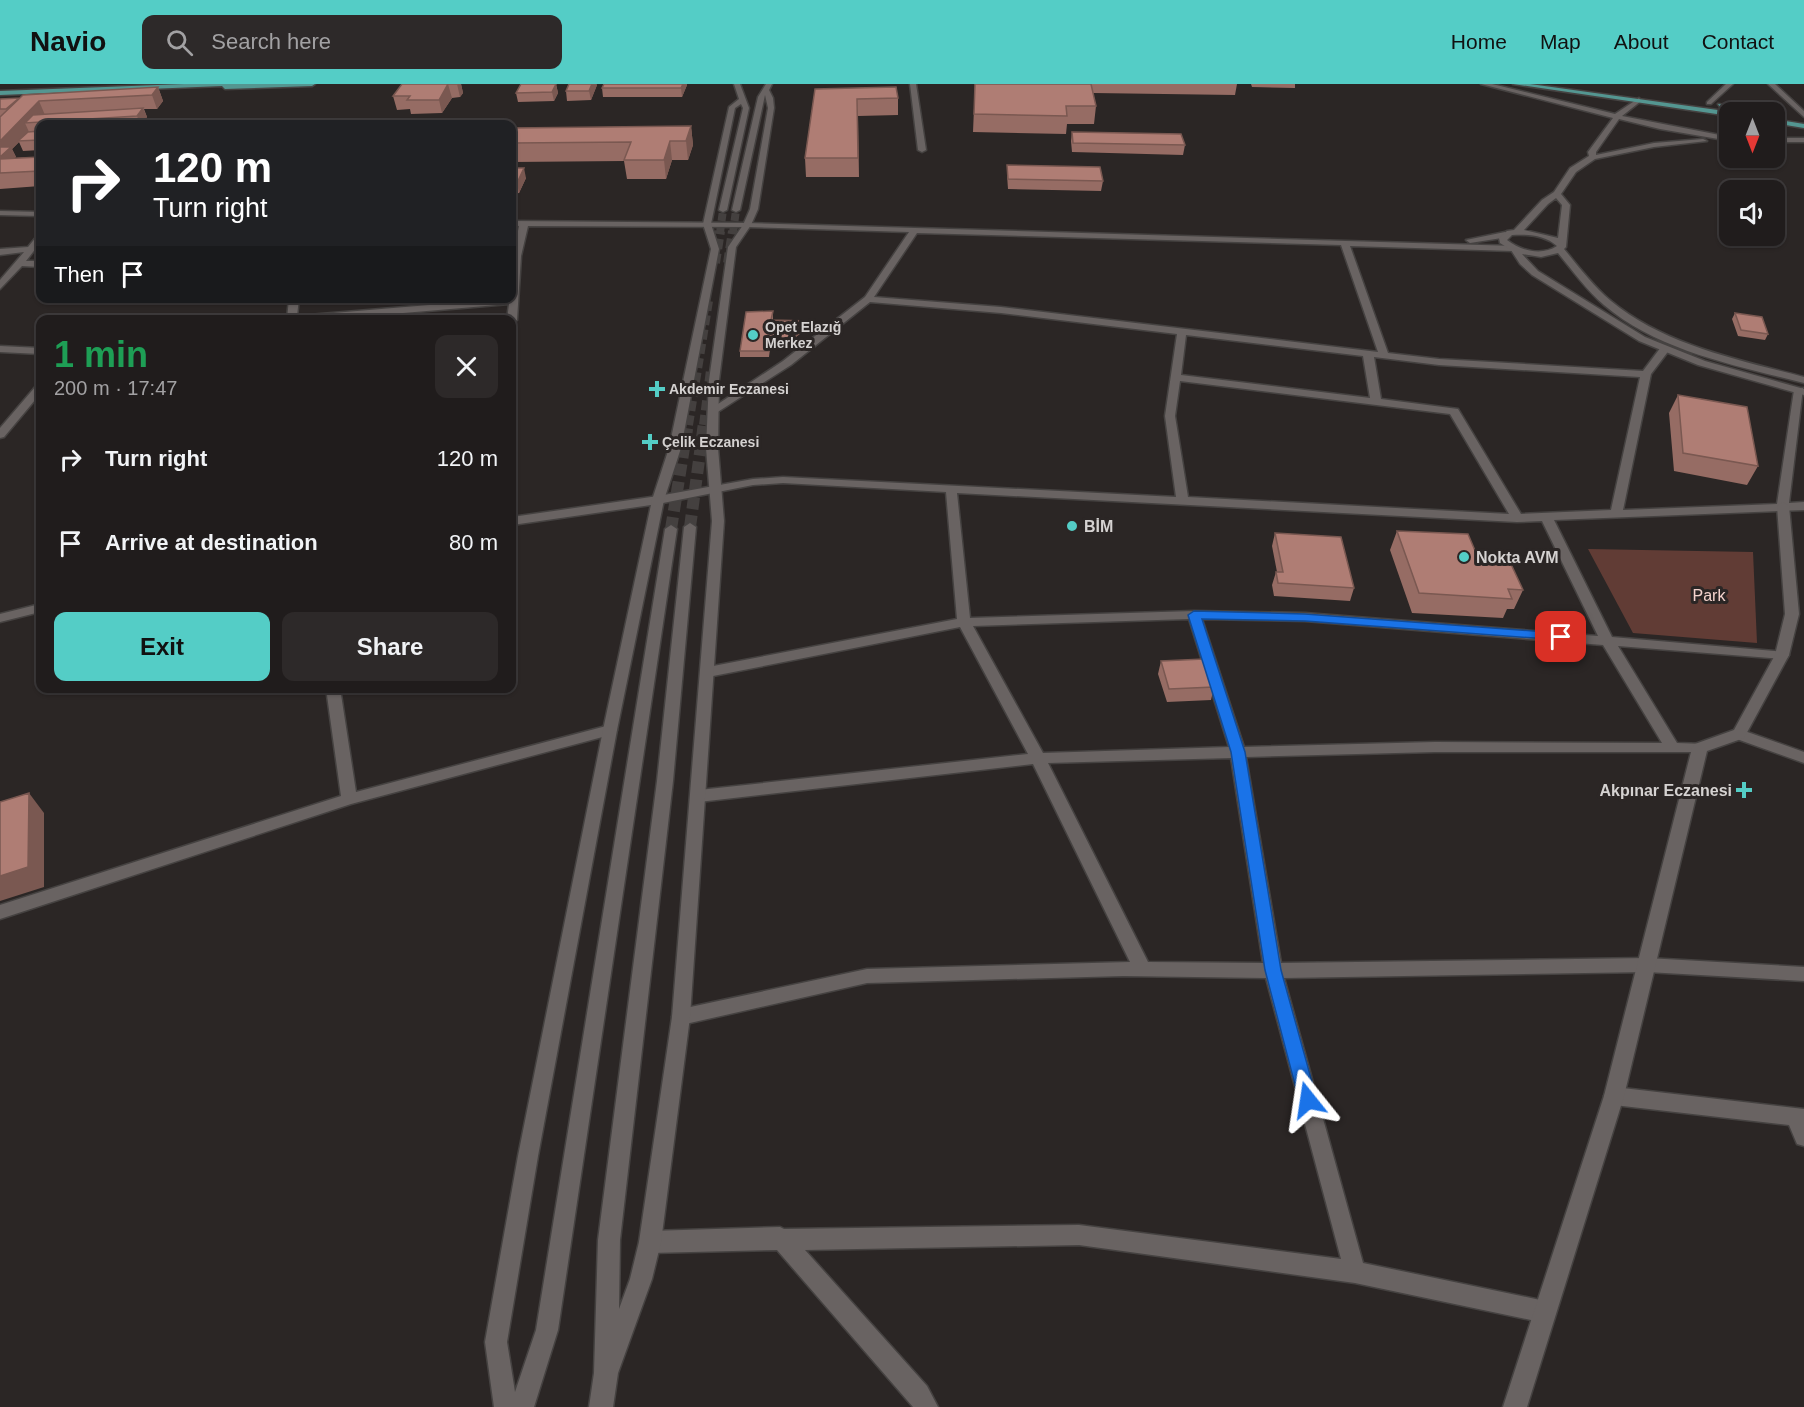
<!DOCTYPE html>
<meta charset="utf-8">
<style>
body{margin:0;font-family:Helvetica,sans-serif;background:#2d2929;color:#f1f3f6;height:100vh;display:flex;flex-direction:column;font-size:22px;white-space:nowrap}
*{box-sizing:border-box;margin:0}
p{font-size:20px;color:#a2a1a3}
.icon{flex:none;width:33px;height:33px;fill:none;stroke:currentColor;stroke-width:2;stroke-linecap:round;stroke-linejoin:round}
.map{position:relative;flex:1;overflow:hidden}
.panel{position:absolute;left:36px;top:231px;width:480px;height:378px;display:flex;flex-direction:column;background:#201c1c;border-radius:12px;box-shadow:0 2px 4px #0004,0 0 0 2px #3d3a3b}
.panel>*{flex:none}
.top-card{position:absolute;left:36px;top:36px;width:480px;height:183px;border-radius:12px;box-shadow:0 2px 4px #0004,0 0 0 2px #3d3a3b;background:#202124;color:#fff;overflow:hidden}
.needle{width:39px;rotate:180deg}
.fabs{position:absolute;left:1719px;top:18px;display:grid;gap:12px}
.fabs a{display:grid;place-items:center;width:66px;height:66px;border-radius:12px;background:#201c1c;box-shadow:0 2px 4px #0004,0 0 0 2px #3d3a3b;font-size:30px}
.pin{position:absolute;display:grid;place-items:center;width:51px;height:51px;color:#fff;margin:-26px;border-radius:12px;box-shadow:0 3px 9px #0006}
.me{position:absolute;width:66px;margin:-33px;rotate:345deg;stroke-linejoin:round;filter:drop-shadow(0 0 4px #0008)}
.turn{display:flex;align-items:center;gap:21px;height:126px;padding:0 18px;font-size:27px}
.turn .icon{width:78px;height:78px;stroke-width:2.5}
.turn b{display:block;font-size:42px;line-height:51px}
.then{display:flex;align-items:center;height:57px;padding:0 18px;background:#0003;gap:12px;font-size:22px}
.round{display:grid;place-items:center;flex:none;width:63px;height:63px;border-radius:12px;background:#2d2929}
.head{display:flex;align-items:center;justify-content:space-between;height:102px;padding:0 18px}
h1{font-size:36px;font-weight:700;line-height:45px;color:#1e9e55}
.button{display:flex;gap:12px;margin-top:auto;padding:12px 18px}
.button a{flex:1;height:69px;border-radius:12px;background:#54cdc6;color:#111;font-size:24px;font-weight:700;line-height:69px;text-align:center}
.button a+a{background:#2d2929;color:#f1f3f6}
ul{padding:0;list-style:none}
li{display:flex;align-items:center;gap:18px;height:84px;padding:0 18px}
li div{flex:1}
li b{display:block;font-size:22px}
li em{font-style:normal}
header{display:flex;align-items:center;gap:36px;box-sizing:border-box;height:84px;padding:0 30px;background:#54cdc6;color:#111}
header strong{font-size:28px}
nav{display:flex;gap:33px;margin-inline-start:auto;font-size:21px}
.search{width:420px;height:54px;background:#2d2929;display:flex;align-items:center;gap:15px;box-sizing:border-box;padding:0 21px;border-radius:12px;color:#a2a1a3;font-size:22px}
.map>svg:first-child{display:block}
.green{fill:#613c35}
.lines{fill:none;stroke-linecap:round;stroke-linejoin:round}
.secondary-tunnel-far2{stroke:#44403f;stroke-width:8;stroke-dasharray:8 4;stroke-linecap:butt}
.secondary-tunnel-far1{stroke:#44403f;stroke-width:10;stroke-dasharray:10 4.5;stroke-linecap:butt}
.secondary-tunnel{stroke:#44403f;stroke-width:12;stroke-dasharray:12 6;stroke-linecap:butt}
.minor-casing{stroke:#454241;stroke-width:3}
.tertiary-casing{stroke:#454241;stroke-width:3}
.secondary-casing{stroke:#454241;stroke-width:3}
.primary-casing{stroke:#454241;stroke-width:3}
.minor{fill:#696362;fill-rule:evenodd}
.tertiary{fill:#696362;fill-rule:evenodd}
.secondary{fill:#696362;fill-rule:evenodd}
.primary{fill:#549691;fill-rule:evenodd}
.wall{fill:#966c64}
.shaded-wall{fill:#7a5851}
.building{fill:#af7d74;stroke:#7a5851;stroke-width:1.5}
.route{fill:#1a73e8;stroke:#114b97;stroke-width:1.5}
.poi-dot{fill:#54cdc6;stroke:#2b2625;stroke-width:2}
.labels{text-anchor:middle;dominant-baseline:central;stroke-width:6;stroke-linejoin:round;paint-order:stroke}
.far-poi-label{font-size:14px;font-weight:bold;fill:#d5d2d1;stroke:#2b2625;text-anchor:start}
.poi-label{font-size:16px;font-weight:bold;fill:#d5d2d1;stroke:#2b2625;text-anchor:start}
.park-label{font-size:16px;fill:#f4d3cd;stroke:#2b2625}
</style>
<header>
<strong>Navio</strong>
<div class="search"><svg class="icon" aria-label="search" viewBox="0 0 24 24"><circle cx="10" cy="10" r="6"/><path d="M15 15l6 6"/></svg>Search here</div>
<nav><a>Home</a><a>Map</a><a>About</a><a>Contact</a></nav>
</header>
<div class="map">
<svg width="1804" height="1323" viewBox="0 0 1804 1323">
<rect width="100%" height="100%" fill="#2b2625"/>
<path class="green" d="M1588 465 1753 468 1757 559 1633 549Z"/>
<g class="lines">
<path class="secondary-tunnel-far2" d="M720 149 723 126
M733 149 736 126"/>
<path class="secondary-tunnel-far1" d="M715 179 720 147
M728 179 733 147
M688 341 708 217
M704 341 711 286"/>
<path class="secondary-tunnel" d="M690 443 704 339
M671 445 688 339"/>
<defs>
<path id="minor" d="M910 0H916L926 66 922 68 918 66Z
M1726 0H1733L1711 20H1707V18Z
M1768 0H1775L1804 27V33Z
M0 127 40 128V132L0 131Z
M512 137 747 139 1516 162V166L1513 167 1350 162 1388 269 1439 275 1643 287 1661 263H1669L1670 265 1651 290 1623 426 1777 420 1794 306 1803 304 1789 419 1804 418V426L1554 436 1612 553 1787 568 1789 571 1787 574 1782 575 1618 562 1677 659 1705 660 1708 664 1705 668H1435L1246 673 1281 879 1647 874 1804 883V897L1647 888 1284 894 1363 1179 1545 1217 1553 1220 1556 1228 1553 1236 1545 1239 1355 1199 1079 1161 805 1166 927 1302 938 1323H913L777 1166 650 1169 642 1165 639 1158 642 1151 650 1147 780 1143 784 1145 1079 1141 1341 1175 1266 894 1123 892 867 899 681 941 674 939 672 933 674 927 681 925 867 885 1130 878 1033 680 699 718 693 716 691 712 693 708 699 706 1028 670 960 543 708 593 701 588 708 583 957 535 946 408 783 399 753 401 658 420 512 441V433L658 412 753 395 783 393 1176 413 1165 332 1177 250 1001 229 870 218 791 281 713 331 708 328 709 326 783 277 865 213 909 148 747 143 528 142 521 172 517 236 512 239V236H507L509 220 321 236H287L289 214H299L297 232 512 214 513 172 519 142 512 141ZM917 149 1341 161 1378 268 1001 223 874 213ZM1186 251 1363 272 1370 314 1181 291ZM1374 273 1439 281 1640 293 1611 426 1521 430 1458 325 1381 315ZM1180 297 1450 330 1509 430 1188 413 1175 332ZM957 409 1517 438 1542 437 1598 552 1305 529 1194 527 970 534ZM1189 535 1229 663 1043 669 973 542ZM1202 535 1305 537 1603 561 1662 659 1435 658 1244 663ZM1231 674 1263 879 1148 878 1048 679Z
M1505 148 1509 151 1508 153 1470 159 1466 156Z
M37 152H40V159L26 177H40V183L22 182 0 205V196L24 168 0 171V165L28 163Z
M0 262 40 264V270L0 268Z
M40 301V310L4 353 0 354V344L36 302Z
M40 520V528L0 538V530Z
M326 604H340L356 708 610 641 617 646 610 651 351 720 0 835V821L341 712Z
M1739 645 1804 668V679L1734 654 1732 650 1734 646Z
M1614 1003 1804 1025V1062L1797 1060 1789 1041 1614 1021 1607 1018 1604 1012 1607 1006Z"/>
<path id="tertiary" d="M1783 418 1789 422 1799 530 1789 571 1744 654 1707 667 1624 1012 1527 1323H1503L1604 1012 1692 664 1695 660 1734 646 1775 571 1785 530 1777 422Z"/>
<path id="secondary" d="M734 0H740L749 24 727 126 723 128 719 126 743 24 741 20 735 24 711 140 719 165 681 364 664 416 617 646 538 1072 507 1258 515 1308 536 1246 665 445 671 441 677 445 558 1246 534 1323H494L485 1258 518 1072 603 646 652 416 669 364 711 165 703 140 729 23 739 15Z
M766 0H772L769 6 773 14 774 24 758 125 751 141 736 163 719 296 718 364 724 437 690 933 661 1158 652 1195 618 1289 613 1323H589L594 1289 598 1156 657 697 684 443 690 439 696 443 673 697 620 1156 619 1225 630 1195 639 1158 672 933 712 437 706 364 709 296 728 163 743 141 750 125 768 24 765 11 740 126 736 128 732 126 758 13Z
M1481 0H1492L1615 30 1639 14 1641 17 1622 32 1730 53V57L1660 45 1619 35 1596 68V71L1654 59 1703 55 1707 57 1654 63 1595 75 1576 88 1561 110 1570 121 1566 163 1564 165C1579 183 1593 202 1611 217 1664 261 1739 276 1804 293V299C1737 282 1658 267 1604 221 1586 206 1573 187 1558 169L1541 173 1522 170 1538 187 1645 253 1705 277 1804 305V311L1698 281 1639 257 1532 191 1520 180 1511 166 1500 159 1499 154 1507 147 1514 146 1542 116 1554 108 1570 84 1589 72 1588 68 1613 34ZM1556 114 1562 121 1558 154 1524 146 1548 120ZM1512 151C1528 150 1545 151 1557 162 1542 172 1521 167 1507 156Z
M1774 54H1804V58H1774Z"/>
<path id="primary" d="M184 0H315L312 2 225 5 222 2 0 11V7Z
M1513 0H1530L1732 28H1730V32Z
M1718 20 1768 26 1771 28H1757L1720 23Z
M1774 35 1804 40V44L1774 39Z"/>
</defs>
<use href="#minor" class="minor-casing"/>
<use href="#tertiary" class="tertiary-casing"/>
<use href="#secondary" class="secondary-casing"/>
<use href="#primary" class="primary-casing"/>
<use href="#minor" class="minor"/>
<use href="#tertiary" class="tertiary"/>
<use href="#secondary" class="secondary"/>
<use href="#primary" class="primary"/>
</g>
<path class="wall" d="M402 0H461L463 9 460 13 452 14 442 29 411 30 410 25 397 26 393 12Z
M556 0 558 9 554 17 518 18 516 9Z
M569 0H596L597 1 591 16 567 17 566 7Z
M604 0H687V1L682 13H603L602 4Z
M975 0H1237L1235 11 1093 9 1096 22 1094 40H1067L1066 50 973 48Z
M1251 0H1295V4L1252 3Z
M158 3 163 17 157 25H144L147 33 141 40H40V66L23 67 19 58 12 65 16 73 14 74 40 73V102L0 105V15L19 14V15Z
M815 5 898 14V31L858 32 859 93H806L805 74Z
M691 42 693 61 688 76H672L666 95H627L624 77 512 78V44Z
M1072 48 1185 61 1183 71 1072 68 1071 57Z
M1007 81 1103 97 1101 107 1008 105 1007 91Z
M512 84 526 94 519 109 512 110Z
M773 227V236L809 237V243L780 265H770L769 273H740V267Z
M1735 229 1768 250 1765 256 1738 252 1732 235Z
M1678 311 1758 382 1747 401 1674 387 1669 329Z
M1397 447 1479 476 1523 506 1514 525H1507L1503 534 1412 529 1390 466Z
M1275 449 1354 504 1350 517 1274 512 1272 501 1276 488H1277L1272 462Z
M1161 577 1214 603 1211 616 1167 618 1158 590Z"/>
<path class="shaded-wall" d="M448 0 452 14 442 29 439 16Z
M457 0H461L463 9 460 13Z
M556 0 558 9 554 17 552 8Z
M592 0H596L597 1 591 16 589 7Z
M683 0H687V1L682 13 681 4Z
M158 3 163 17 157 25 152 11Z
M39 17 45 31 25 39 29 48 18 57 19 58 12 65 16 73 0 87V57Z
M143 24 147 33 141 40H140L137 32Z
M691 42 693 61 688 76 686 57Z
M670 57 672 76 666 95 664 76Z
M524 84 526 94 519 109 517 99Z
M809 237V243L780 265V259Z
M29 709 44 729V803L0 817V792Z"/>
<path class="building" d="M402 0H457H448L439 16H407L410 12H393Z
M521 0H556L552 8 516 9Z
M569 0H592L589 7H566Z
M604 0H683L681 4H602Z
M975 0H1091L1096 22H1066L1067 32 974 30Z
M158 3 152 11 39 17 0 57V33L23 11Z
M896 3 898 14 857 15 858 74H805L815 5Z
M19 14 6 25H0V15Z
M143 24 137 32 25 39 33 31Z
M691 42 686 57H670L664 76H624L631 58 512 59V44Z
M40 47V56L18 57 28 48Z
M1072 48 1181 50 1185 61 1073 59Z
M0 63H11L0 73Z
M40 73V87L0 89V75Z
M1007 81 1100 83 1103 97 1008 95Z
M512 84H524L517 99H512Z
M773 227 771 236 809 237 780 259H770L769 267H740L746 228Z
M1735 229 1762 233 1768 250 1741 246Z
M1678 311 1747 323 1758 382 1683 369Z
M1397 447 1468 450 1479 476 1510 478 1523 506 1508 505 1512 515 1419 509Z
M1275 449 1341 453 1354 504 1278 499 1276 488H1283Z
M1204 575 1214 603 1169 605 1161 577Z
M29 709 28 783 0 792V718Z"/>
<path class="route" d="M1194 527 1305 530 1561 549 1567 553 1561 556 1305 537 1202 535 1245 668 1281 886 1317 1016 1314 1021 1308 1024 1302 1021 1299 1016 1265 886 1231 668 1188 531Z"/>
<g class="poi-dot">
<circle cx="753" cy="251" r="6"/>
<path d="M654 296h6v6h6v6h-6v6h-6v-6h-6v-6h6z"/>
<path d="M647 349h6v6h6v6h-6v6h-6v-6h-6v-6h6z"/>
<circle cx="1072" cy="442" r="6"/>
<circle cx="1464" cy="473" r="6"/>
<path d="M1741 697h6v6h6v6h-6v6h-6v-6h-6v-6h6z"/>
</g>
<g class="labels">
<g class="far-poi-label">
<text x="765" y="243">Opet Elazığ<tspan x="765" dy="16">Merkez</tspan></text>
<text x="669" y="305">Akdemir Eczanesi</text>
<text x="662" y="358">Çelik Eczanesi</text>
</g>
<g class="poi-label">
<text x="1084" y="442">BİM</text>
<text x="1476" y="473">Nokta AVM</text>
<text x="1732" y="706" text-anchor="end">Akpınar Eczanesi</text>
</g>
<g class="park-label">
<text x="1709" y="511">Park</text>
</g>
</g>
</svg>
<div class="fabs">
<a><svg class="needle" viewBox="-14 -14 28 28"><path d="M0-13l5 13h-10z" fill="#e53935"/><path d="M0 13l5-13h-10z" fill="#a2a1a3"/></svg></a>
<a><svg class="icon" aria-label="sound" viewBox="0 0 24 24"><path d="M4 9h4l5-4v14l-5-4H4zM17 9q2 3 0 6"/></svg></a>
</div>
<div class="pin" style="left:1561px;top:553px;background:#d93025"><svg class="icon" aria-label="arrive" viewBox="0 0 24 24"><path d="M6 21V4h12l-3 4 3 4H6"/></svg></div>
<svg class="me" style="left:1308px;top:1016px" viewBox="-20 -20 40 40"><path d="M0-17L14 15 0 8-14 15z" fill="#1a73e8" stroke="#fff" stroke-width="4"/></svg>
<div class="top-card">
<div class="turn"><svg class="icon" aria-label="right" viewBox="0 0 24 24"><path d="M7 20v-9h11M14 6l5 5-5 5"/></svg><div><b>120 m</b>Turn right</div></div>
<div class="then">Then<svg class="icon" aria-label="arrive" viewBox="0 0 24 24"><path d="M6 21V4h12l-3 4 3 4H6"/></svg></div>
</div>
<section class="panel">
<div class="head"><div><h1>1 min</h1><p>200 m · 17:47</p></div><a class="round"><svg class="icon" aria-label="close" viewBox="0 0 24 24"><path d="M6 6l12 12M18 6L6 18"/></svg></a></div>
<ul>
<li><svg class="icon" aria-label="right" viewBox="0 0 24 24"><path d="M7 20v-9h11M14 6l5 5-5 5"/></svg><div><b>Turn right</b></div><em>120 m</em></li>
<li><svg class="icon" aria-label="arrive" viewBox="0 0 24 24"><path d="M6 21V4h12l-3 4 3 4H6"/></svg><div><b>Arrive at destination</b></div><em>80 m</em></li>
</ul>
<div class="button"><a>Exit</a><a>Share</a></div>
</section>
</div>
